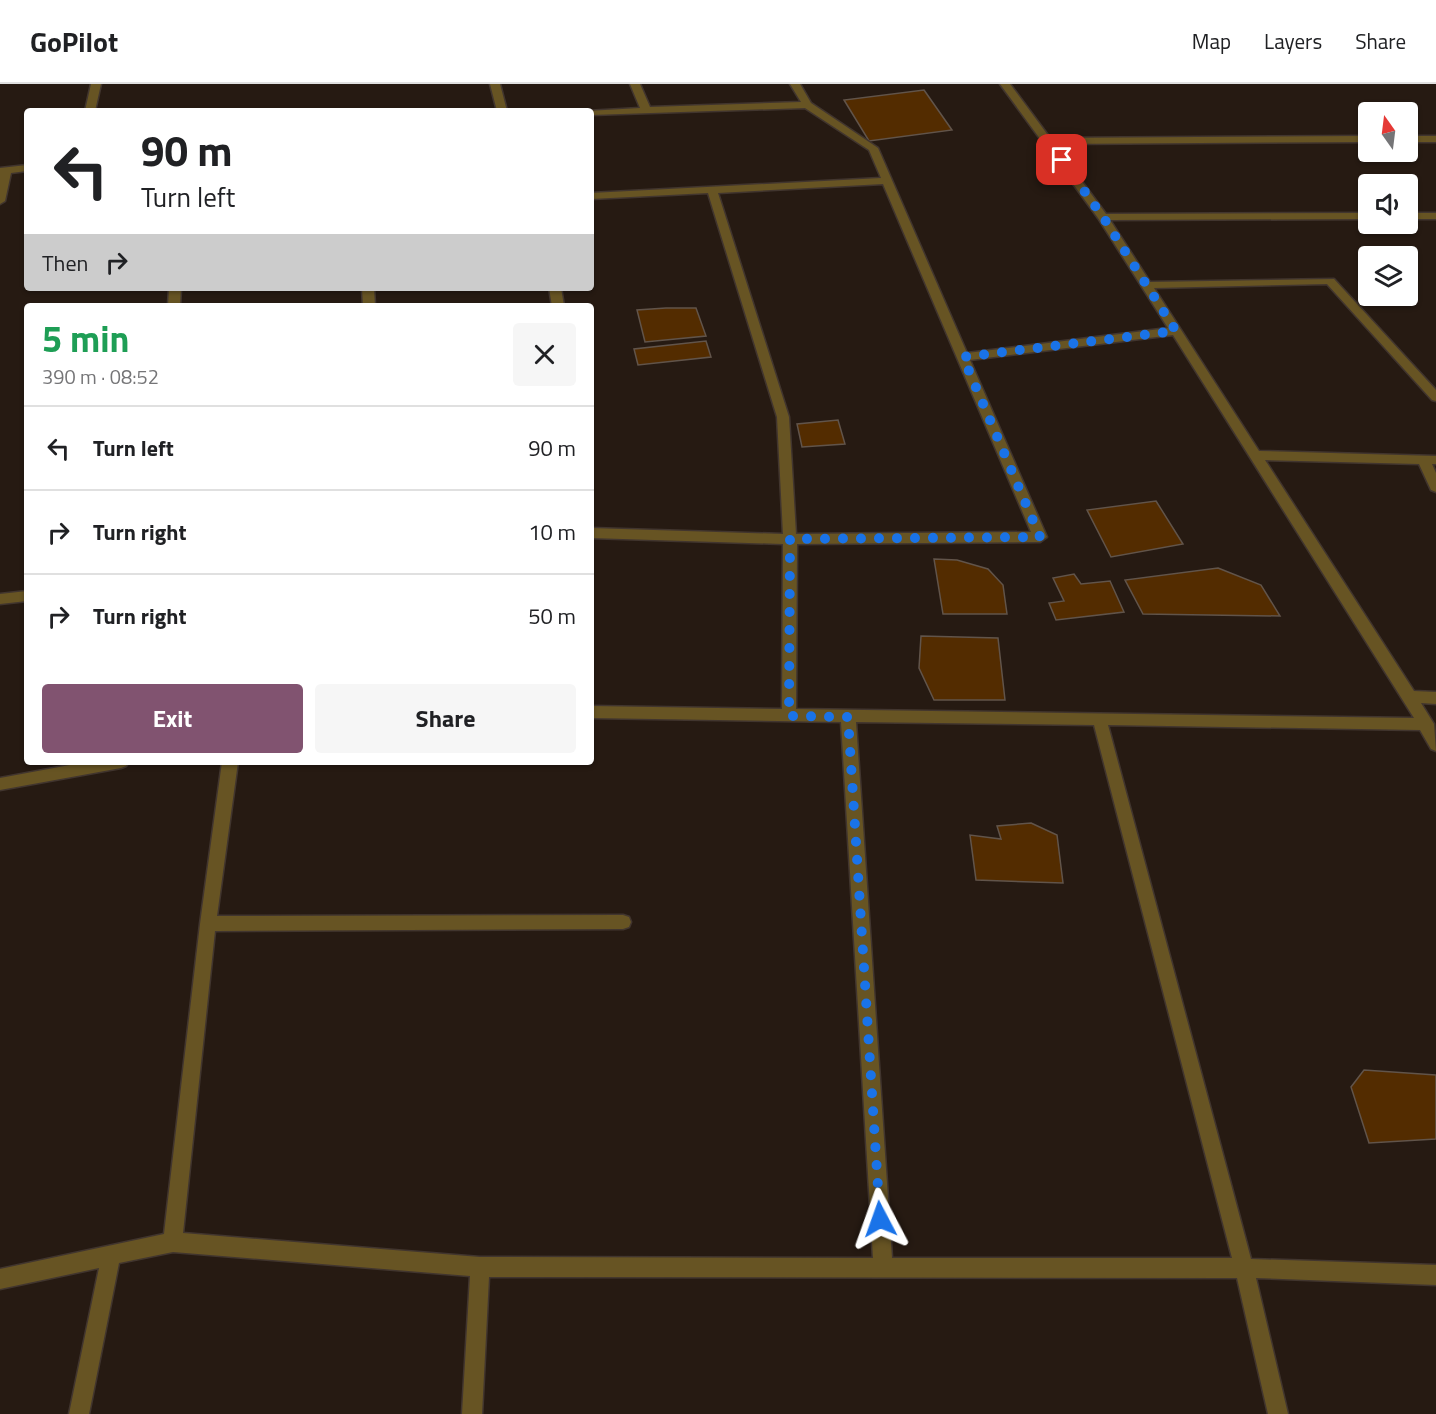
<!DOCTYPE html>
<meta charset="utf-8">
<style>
body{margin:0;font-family:"Titillium Web",sans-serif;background:#f6f6f6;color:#202124;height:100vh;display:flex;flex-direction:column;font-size:22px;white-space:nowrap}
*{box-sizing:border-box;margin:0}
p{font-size:20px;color:#757577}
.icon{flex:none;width:33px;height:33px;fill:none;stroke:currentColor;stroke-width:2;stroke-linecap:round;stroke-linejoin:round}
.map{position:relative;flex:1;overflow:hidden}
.panel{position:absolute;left:24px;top:219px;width:570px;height:462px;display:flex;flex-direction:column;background:#fff;border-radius:6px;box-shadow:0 2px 4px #0004}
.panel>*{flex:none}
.top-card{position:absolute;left:24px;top:24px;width:570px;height:183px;border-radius:6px;box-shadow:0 2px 4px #0004;background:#fff;color:#202124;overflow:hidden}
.needle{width:39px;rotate:346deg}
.buttons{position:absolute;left:1358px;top:18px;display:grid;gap:12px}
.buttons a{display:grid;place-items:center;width:60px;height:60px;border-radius:6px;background:#fff;box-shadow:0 2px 4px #0004;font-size:30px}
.pin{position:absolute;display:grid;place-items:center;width:51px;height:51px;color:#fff;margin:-26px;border-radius:12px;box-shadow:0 3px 9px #0006}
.me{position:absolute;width:66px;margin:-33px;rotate:356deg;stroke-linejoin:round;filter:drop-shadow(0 0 4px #0008)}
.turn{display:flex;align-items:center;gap:21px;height:126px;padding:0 18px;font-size:27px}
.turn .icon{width:78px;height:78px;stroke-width:2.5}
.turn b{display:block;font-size:42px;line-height:51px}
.then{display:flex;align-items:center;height:57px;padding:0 18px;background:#0003;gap:12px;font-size:22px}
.round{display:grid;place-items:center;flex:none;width:63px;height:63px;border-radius:6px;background:#f6f6f6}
.headline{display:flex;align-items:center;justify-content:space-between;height:102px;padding:0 18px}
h1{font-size:36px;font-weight:700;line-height:45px;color:#1e9e55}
.button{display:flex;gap:12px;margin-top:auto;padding:12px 18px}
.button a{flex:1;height:69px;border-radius:6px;background:#815370;color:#fff;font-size:24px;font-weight:700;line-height:69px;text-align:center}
.button a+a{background:#f6f6f6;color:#202124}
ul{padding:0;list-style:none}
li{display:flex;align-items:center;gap:18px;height:84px;padding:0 18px;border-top:2px solid #e0e0e0}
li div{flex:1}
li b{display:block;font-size:22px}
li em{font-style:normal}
header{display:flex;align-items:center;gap:36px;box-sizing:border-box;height:84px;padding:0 30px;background:#fff;border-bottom:2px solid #e0e0e0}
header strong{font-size:28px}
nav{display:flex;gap:33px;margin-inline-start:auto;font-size:21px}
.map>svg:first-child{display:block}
.building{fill:#532c00;stroke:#61544a;stroke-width:1.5}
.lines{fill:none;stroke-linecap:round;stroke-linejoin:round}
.minor-casing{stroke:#41352e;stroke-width:3}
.minor{fill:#675423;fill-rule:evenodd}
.route{stroke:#1a73e8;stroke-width:10;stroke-dasharray:0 18}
</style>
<header>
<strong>GoPilot</strong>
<nav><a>Map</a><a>Layers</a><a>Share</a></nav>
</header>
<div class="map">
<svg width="1436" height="1330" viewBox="0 0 1436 1330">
<rect width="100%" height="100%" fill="#261a12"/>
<path class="building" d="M924 6 952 46 869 57 844 16Z
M666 224H696L706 252 645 258 637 226Z
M706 257 711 273 638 281 634 265Z
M838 336 845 360 802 363 797 340Z
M1156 417 1183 460 1111 473 1087 426Z
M934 475 957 476 988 485 1003 501 1007 530H943Z
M1218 484 1261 501 1280 532 1143 530 1125 496Z
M1074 490 1081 500 1110 497 1124 528 1056 536 1049 519 1064 517 1053 494Z
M921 552 998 554 1005 616H934L919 584Z
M1031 739 1057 751 1063 799 976 796 970 751 1001 755 997 742Z
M1364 986 1436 991V1055L1369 1059 1351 1003Z"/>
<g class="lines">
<defs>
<path id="minor" d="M91 0H101L95 27H85Z
M490 0H500L507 27H497Z
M630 0H640L650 23 801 18 790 0H800L811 19 878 64 967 269 1168 244 1098 134 1000 0H1010L1050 54 1368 52V58L1054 60 1106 130 1368 129V135L1110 136 1150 198 1334 195 1436 306V317L1432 316 1327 200 1154 204 1259 367 1436 372V380H1432L1436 389V408L1431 406 1419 380 1265 376 1414 607 1436 608V620L1421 619 1434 640 1436 667 1431 665 1420 646 1108 641 1251 1175 1436 1181V1201L1256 1194 1288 1330H1268L1237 1194 489 1193 482 1330H462L470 1192 173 1168 119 1179 89 1330H69L99 1184 0 1205V1185L164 1150 200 840 222 678H238L217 832 623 831 629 833 631 838 629 843 623 845 215 847 183 1149 480 1173 873 1174 841 638 591 634V622L782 625 783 460 591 454V444L783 450 777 333 708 109 591 115V109L881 94 869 66 805 24 591 31V27H587L640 24ZM883 100 1031 448 796 450 789 333 718 109ZM1173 251 1414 634 796 625 797 460 1040 458 1047 453 970 276ZM856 638 1094 641 1232 1174H892Z
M1407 52H1436V58H1407Z
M27 81V87L11 89 5 117 0 120V84Z
M1407 129H1436V135H1407Z
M169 204H181L180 222H168Z
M362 204H374L375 222H363Z
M549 204H561L564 222H552Z
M27 507V517L0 520V510Z
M86 678H129L126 682 121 684 0 706V694Z"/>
</defs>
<use href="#minor" class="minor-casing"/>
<use href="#minor" class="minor"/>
</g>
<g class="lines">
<path class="route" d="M880 1135 848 633 789 632 790 455 1040 453 963 273 1176 247 1103 133 1062 76"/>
</g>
</svg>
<div class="buttons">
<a><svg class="needle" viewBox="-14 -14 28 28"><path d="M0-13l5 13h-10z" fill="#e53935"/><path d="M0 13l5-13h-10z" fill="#757577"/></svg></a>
<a><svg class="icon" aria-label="sound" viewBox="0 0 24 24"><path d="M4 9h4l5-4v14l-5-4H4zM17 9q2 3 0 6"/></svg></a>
<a><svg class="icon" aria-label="layers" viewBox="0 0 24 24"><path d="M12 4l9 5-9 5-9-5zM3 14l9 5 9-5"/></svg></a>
</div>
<div class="pin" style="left:1062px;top:76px;background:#d93025"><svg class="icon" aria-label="arrive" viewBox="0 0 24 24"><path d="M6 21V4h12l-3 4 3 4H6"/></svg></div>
<svg class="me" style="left:880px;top:1135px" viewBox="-20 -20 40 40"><path d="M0-17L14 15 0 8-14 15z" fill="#1a73e8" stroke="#fff" stroke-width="4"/></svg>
<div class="top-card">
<div class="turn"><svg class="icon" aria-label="left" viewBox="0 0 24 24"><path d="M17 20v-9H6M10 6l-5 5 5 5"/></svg><div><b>90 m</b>Turn left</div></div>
<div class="then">Then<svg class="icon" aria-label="right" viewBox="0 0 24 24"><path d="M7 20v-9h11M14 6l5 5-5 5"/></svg></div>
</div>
<section class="panel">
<div class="headline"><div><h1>5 min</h1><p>390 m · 08:52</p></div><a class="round"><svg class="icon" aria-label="close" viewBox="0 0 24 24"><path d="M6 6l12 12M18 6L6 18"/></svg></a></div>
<ul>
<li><svg class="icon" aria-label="left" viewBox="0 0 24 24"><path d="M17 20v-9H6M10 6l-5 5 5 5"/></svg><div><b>Turn left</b></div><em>90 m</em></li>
<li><svg class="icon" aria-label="right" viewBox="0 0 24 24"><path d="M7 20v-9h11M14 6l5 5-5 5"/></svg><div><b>Turn right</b></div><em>10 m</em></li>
<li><svg class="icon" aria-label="right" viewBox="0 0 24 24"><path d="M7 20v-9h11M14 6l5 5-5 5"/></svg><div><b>Turn right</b></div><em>50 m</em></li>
</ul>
<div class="button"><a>Exit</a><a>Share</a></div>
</section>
</div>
